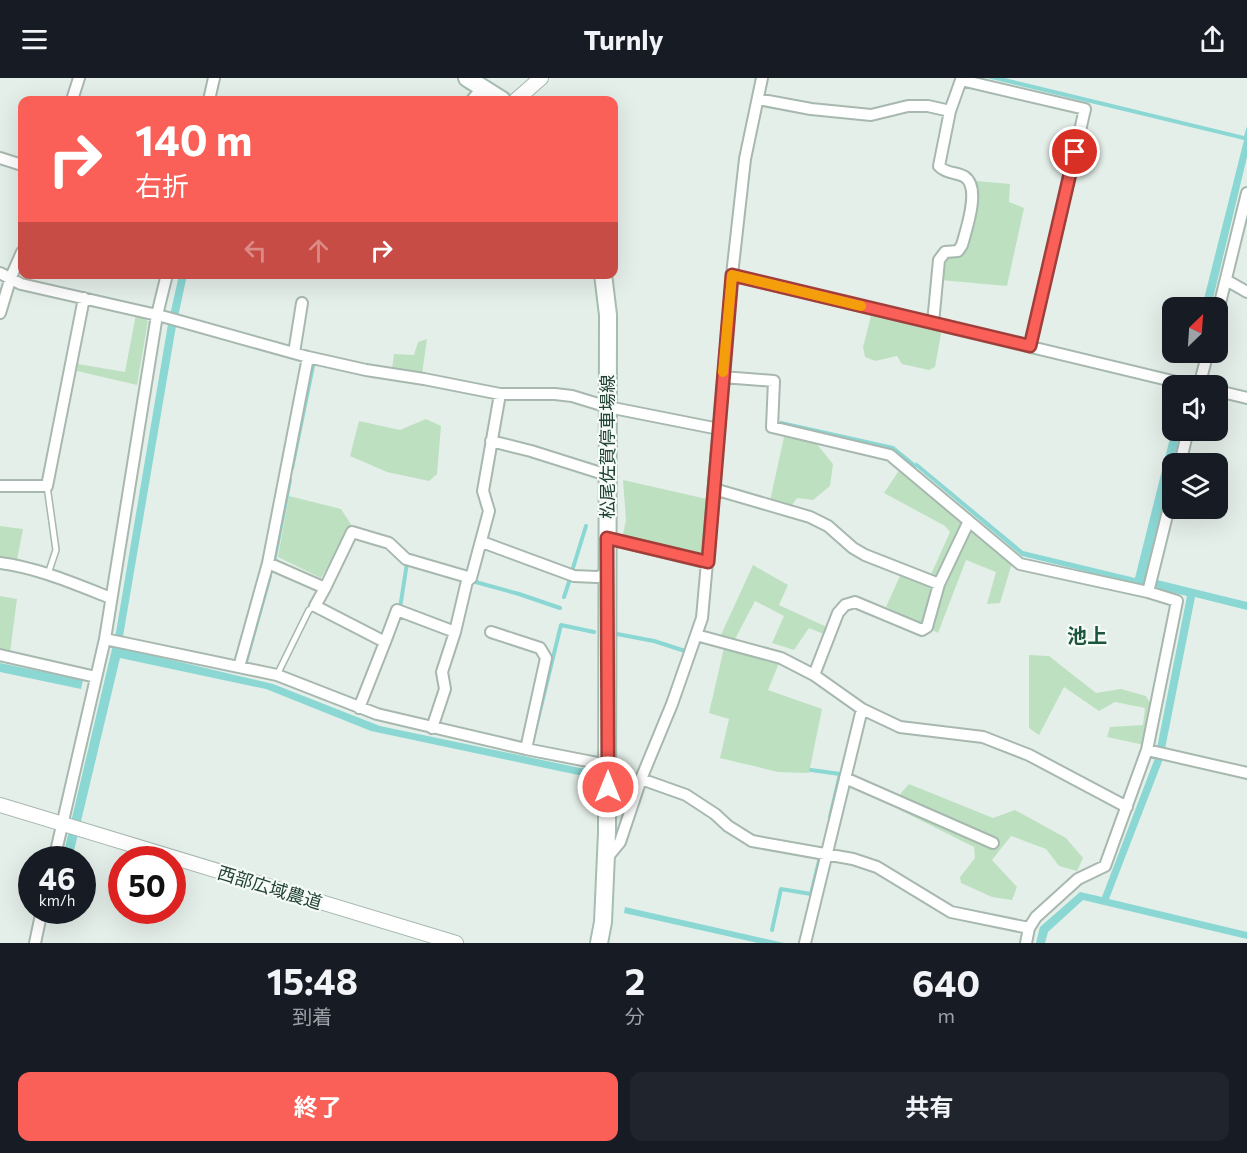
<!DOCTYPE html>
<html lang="ja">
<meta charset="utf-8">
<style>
body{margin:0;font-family:Commissioner,"Noto Sans JP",sans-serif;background:#20242c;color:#f1f3f6;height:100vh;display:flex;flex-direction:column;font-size:22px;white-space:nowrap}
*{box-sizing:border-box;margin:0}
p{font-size:20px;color:#9ea1a6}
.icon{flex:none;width:33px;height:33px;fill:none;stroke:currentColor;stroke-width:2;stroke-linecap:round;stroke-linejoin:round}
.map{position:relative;height:865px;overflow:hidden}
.drawer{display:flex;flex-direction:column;background:#171b24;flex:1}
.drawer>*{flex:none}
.top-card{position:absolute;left:18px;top:18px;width:600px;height:183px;border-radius:12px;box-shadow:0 6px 24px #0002;background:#fa6058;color:#fff;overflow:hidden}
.needle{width:39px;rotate:25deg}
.buttons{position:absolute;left:1162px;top:219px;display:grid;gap:12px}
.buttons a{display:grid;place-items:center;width:66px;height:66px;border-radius:12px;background:#171b24;box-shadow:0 6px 24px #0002;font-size:30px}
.speed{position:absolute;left:18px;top:768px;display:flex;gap:12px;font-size:30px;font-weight:700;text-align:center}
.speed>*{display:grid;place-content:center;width:78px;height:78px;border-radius:50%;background:#171b24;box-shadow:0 6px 24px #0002;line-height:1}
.speed small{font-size:15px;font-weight:400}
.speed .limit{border:9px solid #d22;background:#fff;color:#111}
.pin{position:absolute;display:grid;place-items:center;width:51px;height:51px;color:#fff;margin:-26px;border:3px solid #fff;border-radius:50%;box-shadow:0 2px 6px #0007}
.me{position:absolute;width:66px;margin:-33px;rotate:0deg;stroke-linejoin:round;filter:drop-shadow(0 0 4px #0008)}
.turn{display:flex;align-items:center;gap:21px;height:126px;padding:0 18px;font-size:27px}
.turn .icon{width:78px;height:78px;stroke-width:2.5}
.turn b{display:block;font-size:42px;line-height:51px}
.lanes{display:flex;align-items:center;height:57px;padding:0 18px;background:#0003;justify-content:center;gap:30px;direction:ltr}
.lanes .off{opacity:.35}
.eta{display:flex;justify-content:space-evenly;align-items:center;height:102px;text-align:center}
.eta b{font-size:36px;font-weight:700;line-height:42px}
.button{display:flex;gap:12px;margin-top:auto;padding:12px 18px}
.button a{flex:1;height:69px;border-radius:12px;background:#fa6058;color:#fff;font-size:24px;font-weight:700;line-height:69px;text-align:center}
.button a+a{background:#20242c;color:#f1f3f6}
header{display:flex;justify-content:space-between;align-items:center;height:78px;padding:0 18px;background:#171b24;font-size:27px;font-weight:700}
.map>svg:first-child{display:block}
.green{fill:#bde1c0}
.water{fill:#8ad7d4}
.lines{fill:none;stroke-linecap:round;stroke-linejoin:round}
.stream{stroke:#8ad7d4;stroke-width:4}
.service-casing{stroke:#a7b8af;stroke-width:8}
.minor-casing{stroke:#a7b8af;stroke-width:14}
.tertiary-casing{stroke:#a7b8af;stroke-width:16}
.secondary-casing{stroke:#a5beb1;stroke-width:20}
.service{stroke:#fff;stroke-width:5}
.minor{stroke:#fff;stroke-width:10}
.tertiary{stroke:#fff;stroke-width:14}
.secondary{stroke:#fff;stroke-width:16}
.route-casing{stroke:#a23e39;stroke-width:15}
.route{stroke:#fa6058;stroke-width:10}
.slow{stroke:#f59e0b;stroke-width:10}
.labels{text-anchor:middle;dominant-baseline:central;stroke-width:4.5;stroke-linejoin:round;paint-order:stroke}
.street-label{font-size:18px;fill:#224334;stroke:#f6fbf8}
.neighbourhood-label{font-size:20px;font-weight:bold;fill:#1c563d;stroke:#f6fbf8}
</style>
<header><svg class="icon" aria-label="menu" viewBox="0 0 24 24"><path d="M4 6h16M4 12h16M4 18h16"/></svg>Turnly<svg class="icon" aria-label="share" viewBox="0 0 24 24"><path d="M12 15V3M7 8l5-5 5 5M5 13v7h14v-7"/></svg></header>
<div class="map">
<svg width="1247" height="865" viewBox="0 0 1247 865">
<rect width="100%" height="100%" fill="#e5efe9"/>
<path class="green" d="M976 103 1010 106 1009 124 1024 130 1007 208 940 202 941 184 947 176 962 175 975 123Z
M872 234 938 251 941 256 935 289 929 292 902 286 897 278 875 283 865 279 863 269Z
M136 236 148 243 137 307 77 293 78 286 125 294Z
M427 261 422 296 392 291 394 276 414 277 418 264Z
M426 341 441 348 437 396 429 403 387 394 350 378 359 343 400 352Z
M784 359 816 365 833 386 830 408 813 422 797 420 790 430 770 423Z
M900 391 1012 485 1000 525 987 526 996 494 966 482 938 555 886 529 900 498 929 501 950 454 945 448 884 415Z
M623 402 707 421 701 480 622 461 626 442Z
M289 418 341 431 352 448 321 500 278 479Z
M0 448 23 451 17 482 0 480Z
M753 487 788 507 779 527 829 550 826 557 809 550 794 572 772 565 784 538 755 523 734 563 720 559Z
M0 518 17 521 10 575 0 573Z
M724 570 779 585 768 612 822 631 809 695 778 694 720 680 729 641 709 635Z
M1029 577 1049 578 1096 615 1121 611 1146 618 1152 628 1144 667 1107 659 1110 649 1143 647 1145 630 1115 624 1099 633 1064 609 1039 657 1029 650Z
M618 693 637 698 625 737H617Z
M909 706 993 740 1015 732 1066 760 1083 780 1077 793 1059 788 1046 771 1011 758 992 782 1017 809 1012 822 992 819 961 805 960 799 975 780 974 769 898 731 901 715Z"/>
<path class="water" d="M987 0H1005L1244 58 1247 48V79L1211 229H1202L1244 62Z
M179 197H187L176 248 121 570 273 606 380 648 585 691 583 698 371 653 266 611 120 580 72 781 62 782 116 554 168 246Z
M1173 348V352L1181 353 1145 499 1247 524V532L1195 519 1163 681 1109 821 1247 854V861L1083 822 1048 854 1045 865H1036L1040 849 1080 814 1102 819 1155 680 1187 518 1022 478 915 388 916 384 1023 473 1135 500Z
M0 585 83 602 81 611 0 594Z
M625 829 784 865H758L624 835Z"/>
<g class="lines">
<path class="stream" d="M781 345 893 370 915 388
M292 390 313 288
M274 484 290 402
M572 493 586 448
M472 503 519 516 560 530
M564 519 570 501
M400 530 407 485
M617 556 654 563 685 573
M246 584 270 498
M535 653 561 547 594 554
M811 692 840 696 830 739
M772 852 781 811 811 816 820 779"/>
<defs>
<path id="service" d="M47 408 56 472 48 496
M277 597 309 532 315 528"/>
<path id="minor" d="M758 21 811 31 871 37 908 28H928L950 33 939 88C946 96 957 94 965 99 981 110 966 152 962 167L958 173 945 174 939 182 933 245
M72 22 79 0
M209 22 214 0
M472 22 483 9
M950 33 961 2 1085 31 1030 268
M0 80 22 87
M0 195 21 206 157 237 105 561 54 782
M167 196 157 237 165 239 308 279 366 292 424 301 500 316H555L572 318 608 329 719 351 732 197 745 81 762 0
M732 197 1193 308
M1226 202 1247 214
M1218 233 1247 115
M0 235 11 199 22 174
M294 275 302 225
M723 299 774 303 772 349 890 377 1020 486 1148 514 1177 523 1147 672 1105 788 1078 801 1036 839 1029 850 1026 865
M1199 308 1208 274
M1218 313 1247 320
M491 363 531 373 607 397
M1180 386 1188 352
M0 408H47L84 220
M714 411 810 439 828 448 853 470 865 477 939 506 969 443
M607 460 708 485
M482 464 574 498 597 499 607 496
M0 485C39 490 75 506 111 520
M268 485 325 510 352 454 389 465 406 481 471 500
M325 510 315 528 385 564 359 630
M1148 514 1173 413
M491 554 540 570 546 580 526 671
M696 557 781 580 814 597 862 631 900 649 983 659 1029 677 1127 729
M105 561 277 597 377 636 526 671 608 687
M385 564 397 532 455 554
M0 577 96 599
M239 589 268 485 308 279
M814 597 838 535 845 527 855 524 922 552 927 549 939 506
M432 650 445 611 442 594 455 554 467 503 471 500 489 433 483 413 500 316
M1147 672 1247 695
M845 700 993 765
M641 701 686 717 715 736 728 748 752 763 853 781 877 789 951 834 1029 850
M606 781 620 764 641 701 672 626 702 540 719 351
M35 865 42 832
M805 865 862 631"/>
<path id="tertiary" d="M516 22 541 0
M0 727 456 865"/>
<path id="secondary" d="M467 0 502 22
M599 865 603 844 607 754 608 237 603 196"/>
</defs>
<use href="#service" class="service-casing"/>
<use href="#minor" class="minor-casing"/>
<use href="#tertiary" class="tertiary-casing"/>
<use href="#secondary" class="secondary-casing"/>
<use href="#service" class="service"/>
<use href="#minor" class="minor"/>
<use href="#tertiary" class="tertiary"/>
<use href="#secondary" class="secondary"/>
</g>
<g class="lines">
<defs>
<path id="route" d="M608 709 607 460 708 484 732 197 1030 268 1075 74"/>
</defs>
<use href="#route" class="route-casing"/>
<use href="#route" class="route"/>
<path class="slow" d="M723 294 732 197 861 228"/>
</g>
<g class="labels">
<g class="street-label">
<text transform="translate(607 369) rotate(-90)">松尾佐賀停車場線</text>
<text transform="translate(270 809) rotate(17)">西部広域農道</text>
</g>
<g class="neighbourhood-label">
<text x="1087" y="557">池上</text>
</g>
</g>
</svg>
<div class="buttons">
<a><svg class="needle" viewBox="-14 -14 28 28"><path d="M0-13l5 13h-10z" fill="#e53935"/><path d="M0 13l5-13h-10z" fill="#9ea1a6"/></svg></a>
<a><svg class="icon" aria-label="sound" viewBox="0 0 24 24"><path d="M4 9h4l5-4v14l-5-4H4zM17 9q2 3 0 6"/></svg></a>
<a><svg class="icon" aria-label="layers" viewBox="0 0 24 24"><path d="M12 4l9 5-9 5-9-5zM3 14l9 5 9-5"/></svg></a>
</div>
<div class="speed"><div>46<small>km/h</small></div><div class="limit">50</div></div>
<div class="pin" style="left:1075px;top:74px;background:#d93025"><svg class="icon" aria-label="arrive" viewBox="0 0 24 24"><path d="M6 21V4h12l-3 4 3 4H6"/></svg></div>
<svg class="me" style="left:608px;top:709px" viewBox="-20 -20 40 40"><circle r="17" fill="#fa6058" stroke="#fff" stroke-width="3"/><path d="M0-11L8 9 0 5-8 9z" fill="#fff"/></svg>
<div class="top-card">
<div class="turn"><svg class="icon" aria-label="right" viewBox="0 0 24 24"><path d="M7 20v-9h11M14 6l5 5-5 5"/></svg><div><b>140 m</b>右折</div></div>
<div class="lanes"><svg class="icon off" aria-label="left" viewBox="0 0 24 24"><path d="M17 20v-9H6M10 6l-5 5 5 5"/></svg><svg class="icon off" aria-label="ahead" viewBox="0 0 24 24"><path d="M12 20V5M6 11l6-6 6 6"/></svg><svg class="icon" aria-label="right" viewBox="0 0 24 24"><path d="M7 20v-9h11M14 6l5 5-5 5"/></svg></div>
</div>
</div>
<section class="drawer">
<div class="eta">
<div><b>15:48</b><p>到着</p></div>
<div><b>2</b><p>分</p></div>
<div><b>640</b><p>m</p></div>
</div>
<div class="button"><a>終了</a><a>共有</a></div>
</section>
